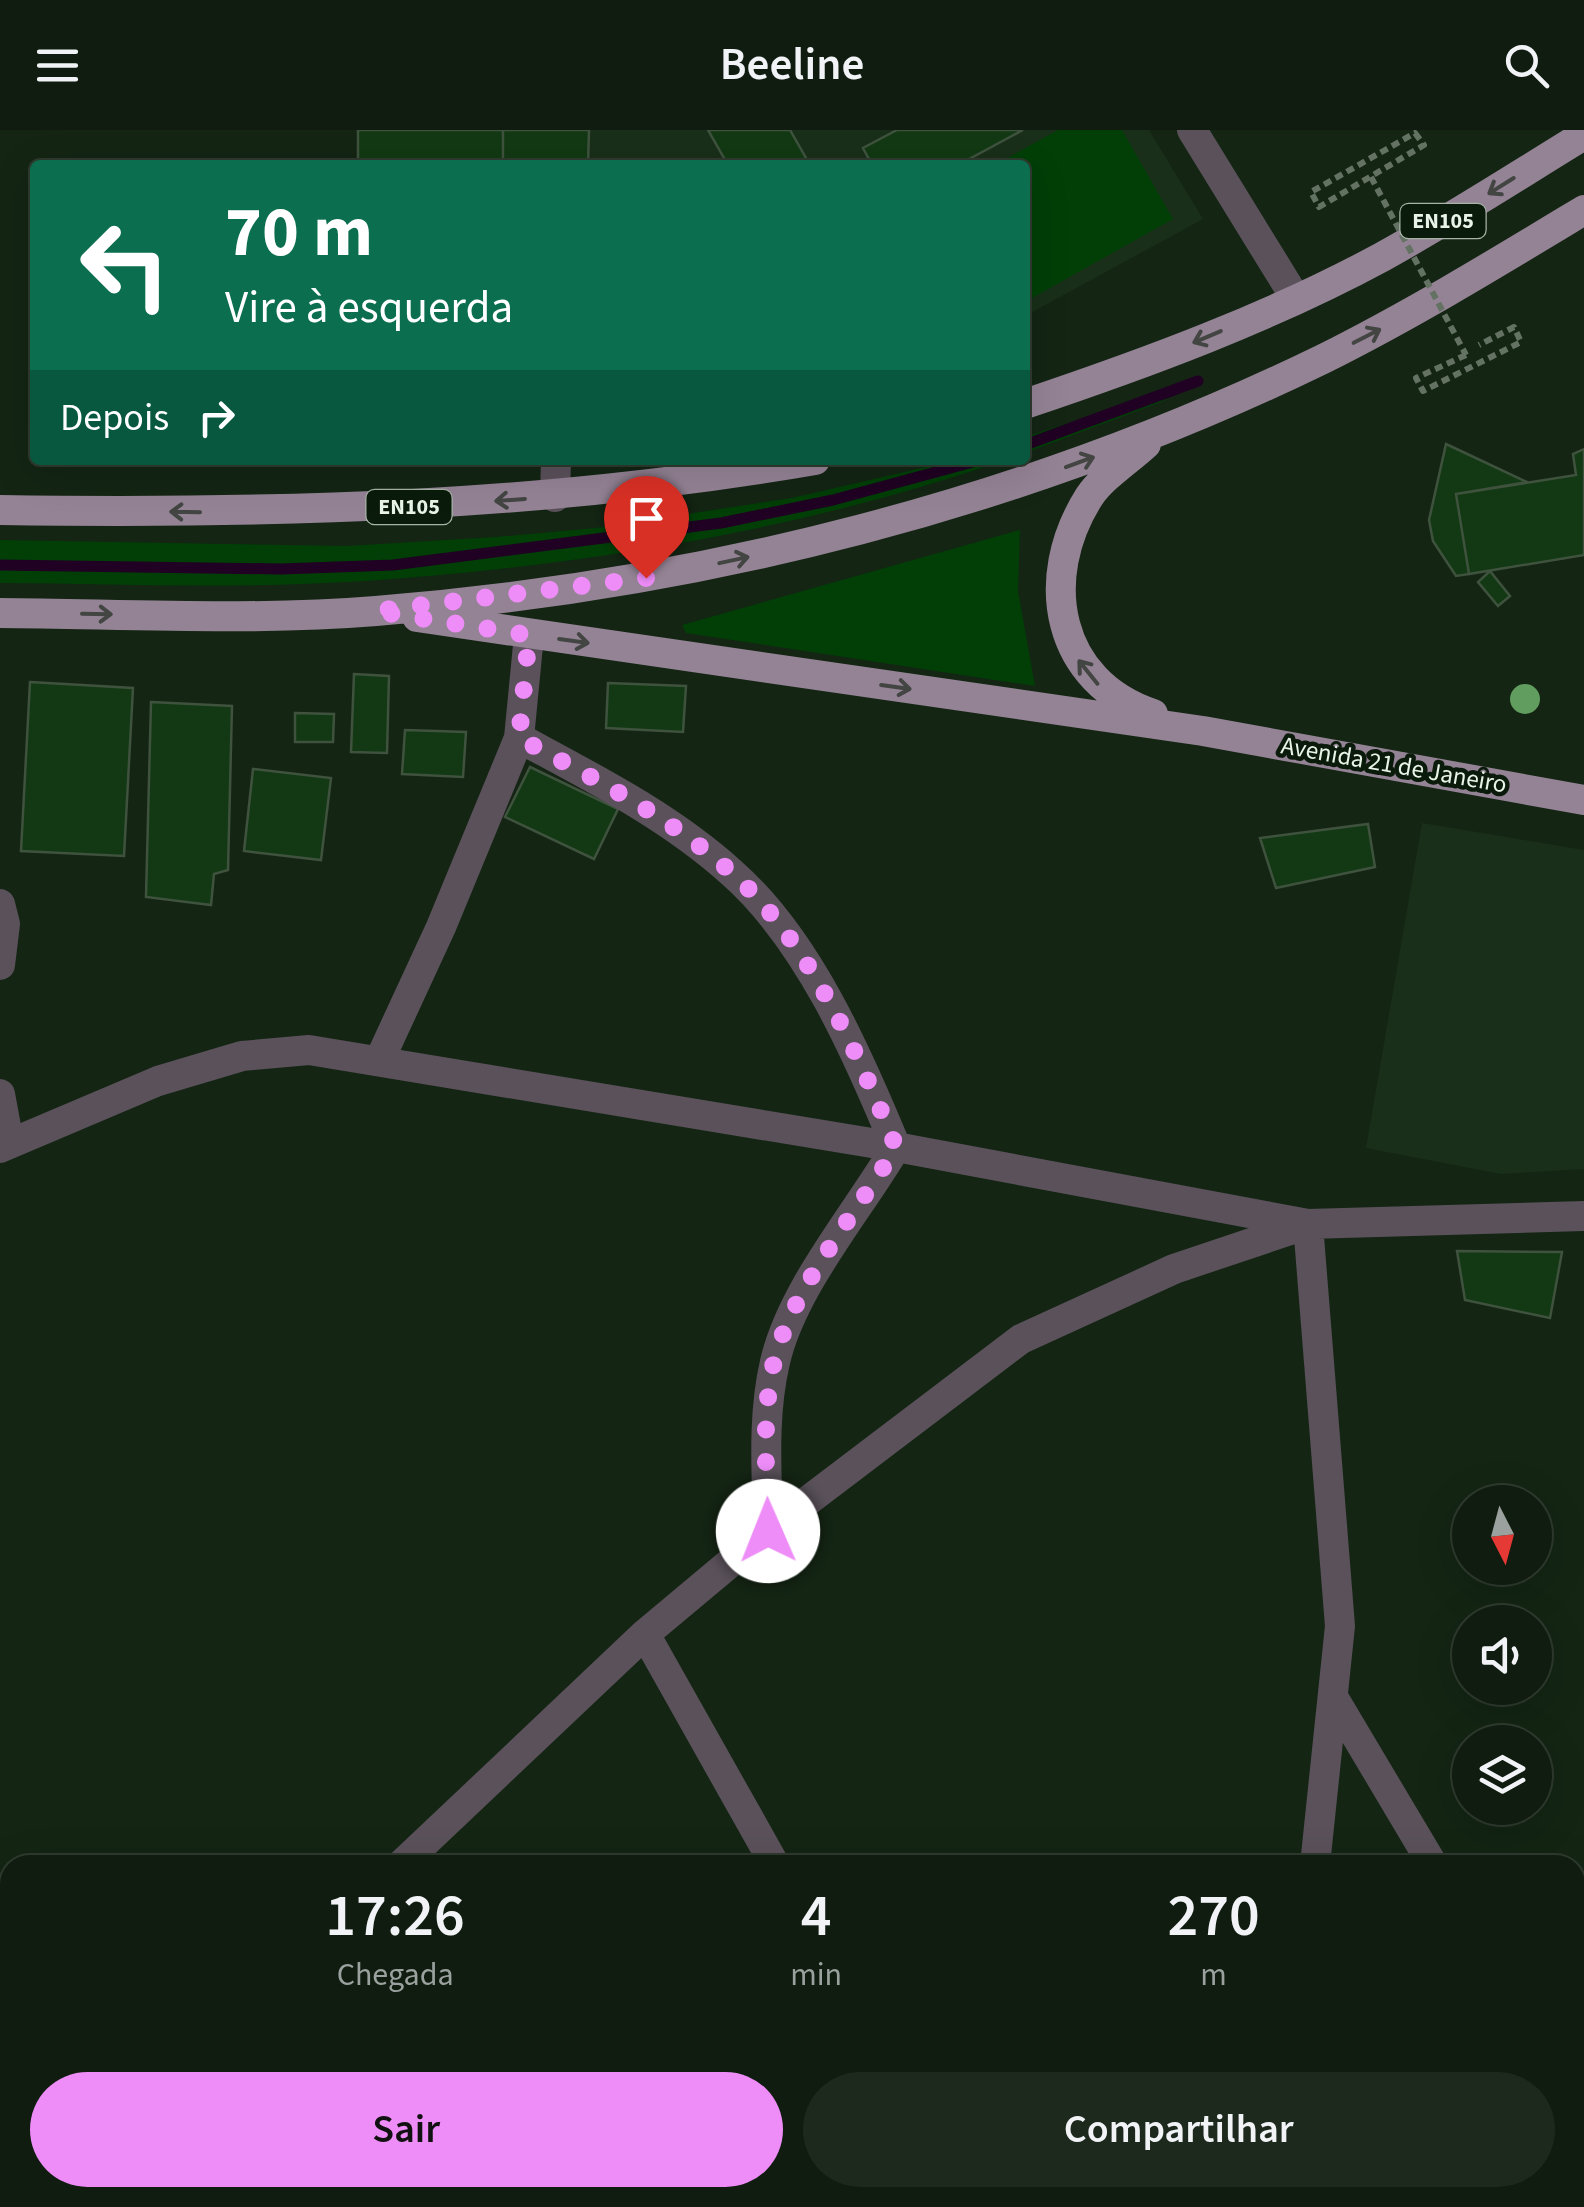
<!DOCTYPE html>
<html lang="pt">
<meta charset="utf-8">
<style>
body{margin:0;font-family:"Source Sans 3",sans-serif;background:#1d291d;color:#f1f3f6;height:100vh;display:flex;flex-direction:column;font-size:38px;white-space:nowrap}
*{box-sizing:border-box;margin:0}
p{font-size:32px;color:#9ba19e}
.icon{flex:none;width:55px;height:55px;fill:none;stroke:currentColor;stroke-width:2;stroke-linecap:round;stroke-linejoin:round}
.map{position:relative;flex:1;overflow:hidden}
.sheet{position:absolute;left:0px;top:1725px;width:1585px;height:352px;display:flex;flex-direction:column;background:#0f1c0f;border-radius:30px 30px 0 0;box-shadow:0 10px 40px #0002,0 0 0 2px #2f3a2f}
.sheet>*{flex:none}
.banner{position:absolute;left:30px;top:30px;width:1000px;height:305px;border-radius:10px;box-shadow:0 10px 40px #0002,0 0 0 2px #2f3a2f;background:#0b6e4f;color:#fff;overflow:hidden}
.needle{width:65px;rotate:174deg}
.buttons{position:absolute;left:1452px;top:1355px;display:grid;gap:20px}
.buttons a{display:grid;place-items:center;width:100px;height:100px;border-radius:50%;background:#0f1c0f;box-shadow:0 10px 40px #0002,0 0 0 2px #2f3a2f;font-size:50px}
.pin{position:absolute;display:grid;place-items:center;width:85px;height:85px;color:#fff;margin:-102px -42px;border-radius:50% 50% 50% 0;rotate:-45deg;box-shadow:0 0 10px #0007}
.pin .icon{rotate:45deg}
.me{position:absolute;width:110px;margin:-55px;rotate:359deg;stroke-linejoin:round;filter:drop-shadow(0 0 8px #0008)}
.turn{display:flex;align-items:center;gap:35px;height:210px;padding:0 30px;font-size:45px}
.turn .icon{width:130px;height:130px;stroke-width:2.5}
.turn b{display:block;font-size:70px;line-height:85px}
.then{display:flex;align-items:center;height:95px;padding:0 30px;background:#0003;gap:20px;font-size:38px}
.eta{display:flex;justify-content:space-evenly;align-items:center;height:170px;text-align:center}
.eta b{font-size:60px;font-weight:600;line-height:70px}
.action{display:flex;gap:20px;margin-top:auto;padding:20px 30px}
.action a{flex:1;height:115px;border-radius:60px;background:#ee8cf8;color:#111;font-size:40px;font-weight:600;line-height:115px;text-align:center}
.action a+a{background:#1d291d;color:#f1f3f6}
header{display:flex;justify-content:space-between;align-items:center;height:130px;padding:0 30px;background:#0f1c0f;font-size:45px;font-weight:600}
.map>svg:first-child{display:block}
.built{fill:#192f19}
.green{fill:#013f07}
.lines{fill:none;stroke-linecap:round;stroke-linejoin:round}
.stream{stroke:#200123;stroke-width:11}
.building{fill:#123913;stroke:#3f523e;stroke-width:2.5}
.path{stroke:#637263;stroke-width:6;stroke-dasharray:8 5;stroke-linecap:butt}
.minor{stroke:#5a515a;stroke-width:30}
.major{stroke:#948395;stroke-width:30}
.path-bridge{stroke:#637263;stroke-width:6;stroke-dasharray:8 5;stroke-linecap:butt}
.tree{fill:#609d5f}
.oneway{stroke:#424542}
.route{stroke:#ee8cf8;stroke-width:18;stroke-dasharray:0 32.4}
.labels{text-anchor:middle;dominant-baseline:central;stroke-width:9;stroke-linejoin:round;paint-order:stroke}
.shield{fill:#0b1b0b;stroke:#a6b3a6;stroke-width:2.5}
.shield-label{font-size:22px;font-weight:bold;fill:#e8f4e8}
.street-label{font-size:25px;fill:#e8f4e8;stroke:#0b1b0b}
</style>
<header><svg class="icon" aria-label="menu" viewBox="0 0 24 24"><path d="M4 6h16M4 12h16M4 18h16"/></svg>Beeline<svg class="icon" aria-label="search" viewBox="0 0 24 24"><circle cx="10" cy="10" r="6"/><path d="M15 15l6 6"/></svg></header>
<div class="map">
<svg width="1584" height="2077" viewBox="0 0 1584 2077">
<rect width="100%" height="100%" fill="#142514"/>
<path class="built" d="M358 0H1149L1203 89 1025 186V35H358Z
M1422 693 1584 720V1039L1501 1044 1366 1018Z"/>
<path class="green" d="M1058 0H1122L1173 89 1025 172V35H995Z
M1198 251 1161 272 1025 323V307Z
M956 330H1005C800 401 581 436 365 451 244 459 121 454 0 453V410L347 416 496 407 596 398 792 368Z
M1020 400 1018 461 1035 556 686 503 682 495Z"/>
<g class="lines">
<path class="stream" d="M1025 315 1198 251
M0 435 281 439 393 435 721 393 833 370 980 330"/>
</g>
<path class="building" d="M358 0H503V35H358Z
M503 0H589L588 35H503Z
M708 0H790L810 35H728Z
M897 0H1023L958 35H872L863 18Z
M1446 314 1527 352 1456 364 1469 444 1456 446 1433 411 1429 390Z
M1584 319V425L1469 444 1456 364 1576 345 1573 324Z
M1490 441 1510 466 1498 476 1478 452Z
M354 544 389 546 387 623 351 622Z
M30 552 133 558 124 726 21 721Z
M608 553 686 556 683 602 606 598Z
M151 572 232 576 228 740 214 744 211 775 146 767Z
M295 583 334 584 333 612H295Z
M405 600 466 602 463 647 402 644Z
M530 637 618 679 594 729 505 687Z
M253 639 331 648 321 730 244 721Z
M1368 694 1375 737 1276 758 1260 708Z
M1457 1121 1562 1122 1550 1188 1465 1170Z"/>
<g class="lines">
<path class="path" d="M1415 3 1424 15 1319 77 1311 62Z
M1466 225 1416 248 1423 261 1521 212 1514 197 1479 215"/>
<path class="minor" d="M1192 0 1296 169
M555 367 556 330
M519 608C593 648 669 686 732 743 808 810 858 925 896 1017
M0 774 5 794 0 835
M380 929 441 797 519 608 529 505
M0 964 9 1013
M0 1018 158 951 242 926 309 920 896 1017 1308 1094 1340 1496 1315 1735
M768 1401C767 1345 762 1287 775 1232 792 1158 857 1083 896 1017
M645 1504 775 1735
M1333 1567 1433 1735
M401 1735 645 1504 768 1401 1021 1209 1174 1139 1308 1094 1584 1086
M0 1947 10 1950
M1575 1963 1584 1976
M1029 2068 1047 2077
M46 2077 55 2068
M1329 2077V2068"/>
<path class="major" d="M1025 274C1147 233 1269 188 1382 127 1451 89 1517 46 1584 5
M1146 314C1129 330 1102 347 1089 367 1037 449 1056 552 1153 584
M0 380C274 384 544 377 815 330
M0 483C125 484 251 491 376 481 703 455 1027 373 1323 229 1413 184 1498 132 1584 80
M417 487 1203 601 1584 670"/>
<path class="path-bridge" d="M1371 47 1466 225"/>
</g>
<circle class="tree" cx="1525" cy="569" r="15"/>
<defs><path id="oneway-shaft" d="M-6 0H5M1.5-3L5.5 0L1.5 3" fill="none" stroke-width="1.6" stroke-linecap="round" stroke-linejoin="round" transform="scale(2.5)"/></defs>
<g class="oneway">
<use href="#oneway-shaft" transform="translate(1501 56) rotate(148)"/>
<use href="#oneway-shaft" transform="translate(1367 206) rotate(-27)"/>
<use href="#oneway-shaft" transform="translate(1207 207) rotate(157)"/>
<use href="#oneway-shaft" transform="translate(1080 332) rotate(-20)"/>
<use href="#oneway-shaft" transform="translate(510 370) rotate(176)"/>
<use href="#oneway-shaft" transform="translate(185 382) rotate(-179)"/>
<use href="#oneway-shaft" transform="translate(734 430) rotate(-12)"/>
<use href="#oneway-shaft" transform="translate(97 484) rotate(1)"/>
<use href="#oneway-shaft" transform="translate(574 511) rotate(8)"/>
<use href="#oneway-shaft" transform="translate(1088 542) rotate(-129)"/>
<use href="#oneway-shaft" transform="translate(896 557) rotate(8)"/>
</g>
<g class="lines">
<path class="route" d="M646 448 374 481 529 505 519 608C593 648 669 686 732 743 809 811 858 924 896 1017 857 1083 792 1158 774 1232 761 1287 767 1345 768 1401"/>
</g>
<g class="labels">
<g class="shield">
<rect x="1400.5" y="74" width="85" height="34" rx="8"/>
<rect x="366.5" y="360" width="85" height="34" rx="8"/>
</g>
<g class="shield-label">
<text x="1443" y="91">EN105</text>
<text x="409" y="377">EN105</text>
</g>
<g class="street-label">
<text transform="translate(1394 635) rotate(10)">Avenida 21 de Janeiro</text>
</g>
</g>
</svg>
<div class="buttons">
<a><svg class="needle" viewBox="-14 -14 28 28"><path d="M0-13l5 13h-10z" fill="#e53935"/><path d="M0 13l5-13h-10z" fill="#9ba19e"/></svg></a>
<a><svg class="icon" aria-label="sound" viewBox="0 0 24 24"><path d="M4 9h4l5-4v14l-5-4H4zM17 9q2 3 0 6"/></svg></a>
<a><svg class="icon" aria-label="layers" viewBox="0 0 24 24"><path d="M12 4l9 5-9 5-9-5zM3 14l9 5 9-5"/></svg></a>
</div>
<div class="pin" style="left:646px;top:448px;background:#d93025"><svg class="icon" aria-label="arrive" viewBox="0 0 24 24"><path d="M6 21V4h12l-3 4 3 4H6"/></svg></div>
<svg class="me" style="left:768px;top:1401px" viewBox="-20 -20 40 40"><circle r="19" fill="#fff"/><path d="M0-13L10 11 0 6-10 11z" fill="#ee8cf8"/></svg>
<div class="banner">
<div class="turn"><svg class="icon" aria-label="left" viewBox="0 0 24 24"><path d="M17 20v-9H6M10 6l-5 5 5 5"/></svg><div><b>70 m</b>Vire à esquerda</div></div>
<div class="then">Depois<svg class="icon" aria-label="right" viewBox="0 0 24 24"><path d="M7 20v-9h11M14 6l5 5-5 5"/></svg></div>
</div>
<section class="sheet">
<div class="eta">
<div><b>17:26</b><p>Chegada</p></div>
<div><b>4</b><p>min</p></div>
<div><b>270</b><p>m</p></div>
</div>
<div class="action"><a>Sair</a><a>Compartilhar</a></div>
</section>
</div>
